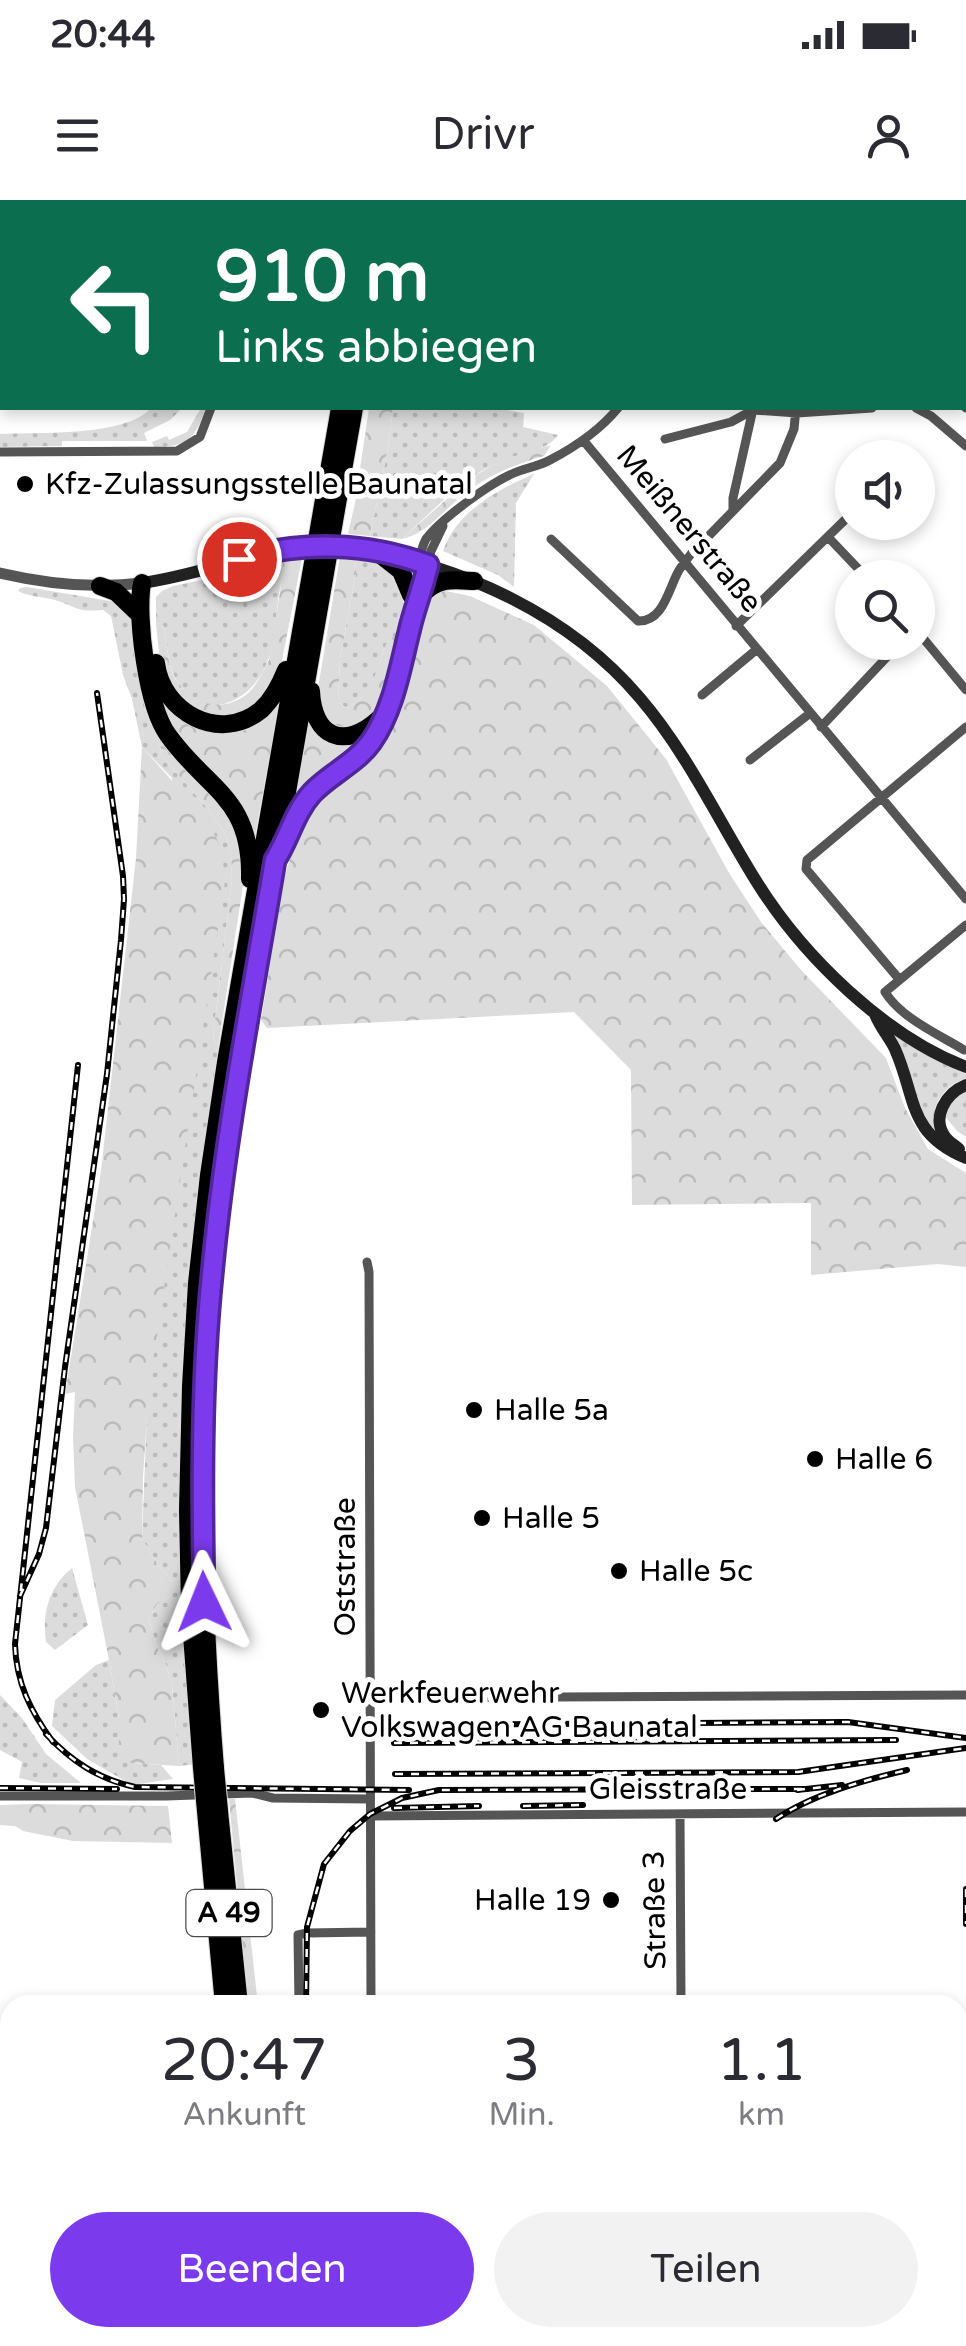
<!DOCTYPE html>
<html lang="de">
<meta charset="utf-8">
<style>
body{margin:0;font-family:"Varela Round",sans-serif;background:#f2f2f3;color:#2b2b33;height:100vh;display:flex;flex-direction:column;font-size:38px;white-space:nowrap}
*{box-sizing:border-box;margin:0}
p{font-size:32px;color:#7c7c81}
.icon{flex:none;width:55px;height:55px;fill:none;stroke:currentColor;stroke-width:2;stroke-linecap:round;stroke-linejoin:round}
.map{position:relative;flex:1;overflow:hidden}
.drawer{position:absolute;left:0px;top:1795px;width:968px;height:352px;display:flex;flex-direction:column;background:#fff;border-radius:30px 30px 0 0;box-shadow:0 5px 15px #0003}
.drawer>*{flex:none}
.hud{position:absolute;left:0px;top:0px;width:968px;height:210px;box-shadow:0 5px 15px #0003;background:#0b6e4f;color:#fff;overflow:hidden}
.tools{position:absolute;left:835px;top:240px;display:grid;gap:20px}
.tools a{display:grid;place-items:center;width:100px;height:100px;border-radius:50%;background:#fff;box-shadow:0 5px 15px #0003;font-size:50px}
.pin{position:absolute;display:grid;place-items:center;width:85px;height:85px;color:#fff;margin:-42px;border:5px solid #fff;border-radius:50%;box-shadow:0 2px 10px #0007}
.me{position:absolute;width:110px;margin:-55px;rotate:358deg;stroke-linejoin:round;filter:drop-shadow(0 0 8px #0008)}
.turn{display:flex;align-items:center;gap:35px;height:210px;padding:0 50px;font-size:45px}
.turn .icon{width:130px;height:130px;stroke-width:2.5}
.turn b{display:block;font-size:70px;line-height:85px}
.eta{display:flex;justify-content:space-evenly;align-items:center;height:170px;text-align:center}
.eta b{font-size:60px;font-weight:600;line-height:70px}
.action{display:flex;gap:20px;margin-top:auto;padding:20px 50px}
.action a{flex:1;height:115px;border-radius:60px;background:#7c3aed;color:#fff;font-size:40px;font-weight:600;line-height:115px;text-align:center}
.action a+a{background:#f2f2f3;color:#2b2b33}
.status{display:flex;justify-content:space-between;align-items:center;height:70px;padding:0 50px;background:#fff;direction:ltr}
.status svg{height:28px;fill:currentColor}
header{display:flex;justify-content:space-between;align-items:center;height:130px;padding:0 50px;background:#fff;font-size:45px;font-weight:600}
.map>svg:first-child{display:block}
.grass{fill:url(#grass-dots)}
.forest{fill:url(#forest-crowns)}
.lines{fill:none;stroke-linecap:round;stroke-linejoin:round}
.stream{stroke:#a3a3a3;stroke-width:2.5}
.motorway-casing{stroke:#dbdbdb;stroke-width:20}
.minor{stroke:#555;stroke-width:9}
.tertiary{stroke:#555;stroke-width:11}
.secondary{stroke:#222;stroke-width:12}
.motorway{stroke:#000;stroke-width:18}
.rail-casing{stroke:#000;stroke-width:6}
.rail{stroke:#fff;stroke-width:2.5;stroke-dasharray:8;stroke-linecap:butt}
.motorway-bridge-casing{stroke:#dbdbdb;stroke-width:20;stroke-linecap:butt}
.secondary-bridge{stroke:#222;stroke-width:12}
.motorway-bridge{stroke:#000;stroke-width:18}
.route-casing{stroke:#51269a;stroke-width:25}
.route{stroke:#7c3aed;stroke-width:18}
.poi-dot{fill:#000;stroke:#fff;stroke-width:4}
.labels{text-anchor:middle;dominant-baseline:central;stroke-width:10;stroke-linejoin:round;paint-order:stroke}
.shield{fill:#fff;stroke:#4c4c4c;stroke-width:2.5}
.shield-label{font-size:28px;font-weight:bold;fill:#000}
.poi-label{font-size:30px;fill:#000;stroke:#fff;text-anchor:start}
.street-label{font-size:30px;fill:#000;stroke:#fff}
</style>
<div class="status"><b>20:44</b><svg viewBox="0 0 49 12"><path d="M0 12V9h3v3zM5 12V6h3v6zM10 12V3h3v9zM15 12V0h3v12zM26 1h20v11H26zM47 4h2v5h-2z"/></svg></div>
<header><svg class="icon" aria-label="menu" viewBox="0 0 24 24"><path d="M4 6h16M4 12h16M4 18h16"/></svg>Drivr<svg class="icon" aria-label="person" viewBox="0 0 24 24"><circle cx="12" cy="8" r="4"/><path d="M4 21q1-7 8-7t8 7"/></svg></header>
<div class="map">
<svg width="966" height="2146" viewBox="0 0 966 2146">
<defs>
<pattern id="grass-dots" width="8" height="8" patternUnits="userSpaceOnUse" patternTransform="scale(2.5)"><rect width="8" height="8" fill="#dcdcdc"/><path d="M2 2h.1M6 6h.1" fill="none" stroke="#bbb" stroke-width="1.8" stroke-linecap="round"/></pattern>
<pattern id="forest-crowns" width="20" height="18" patternUnits="userSpaceOnUse" patternTransform="scale(2.5)"><rect width="20" height="18" fill="#dcdcdc"/><path d="M2 6a3 3 0 1 1 6 0M12 15a3 3 0 1 1 6 0" fill="none" stroke="#bbb"/></pattern>
</defs>
<rect width="100%" height="100%" fill="#fff"/>
<path class="grass" d="M151 208H182L170 220 144 233 147 241H62V246L0 247V234C38 232 126 237 151 208Z
M201 208H206C196 238 187 247 154 247L152 242 167 236 169 240 187 232Z
M393 208H496L524 213 523 227 558 235C546 252 521 253 502 261 463 276 432 312 402 339L370 336 388 248Z
M534 274 516 303 514 387 498 375 443 351C456 312 498 289 534 274Z
M286 355C286 369 281 381 279 394 275 419 276 448 263 471 242 511 193 520 173 473 167 460 167 442 164 427L161 423 156 424V397L162 391 173 386 207 379 243 364Z
M352 357C408 360 408 394 400 441L384 449C377 473 371 496 347 508L338 502 340 458 356 373 355 360Z
M27 387 116 402 131 411 162 556 208 609 225 634 231 653 232 680 213 837 215 844 219 842 196 1002 182 1166 180 1397 196 1564 179 1566 172 1485 166 1465 156 1445 149 1419 157 1404 170 1397 172 1381 159 1366 142 1339 172 578 142 547 132 499 123 475 111 416 103 410C79 412 80 409 61 402 46 396 31 398 18 391L20 388Z
M888 829 916 849 966 874V879C947 883 930 904 935 925 937 931 941 936 944 941L924 923Z
M966 891V937L957 931 944 915 950 901Z
M72 1368 88 1425 55 1450 46 1442C42 1413 49 1387 72 1368Z
M109 1460 119 1518V1545L132 1563 161 1565 173 1579 132 1585 87 1559 52 1526 55 1500 96 1465Z
M0 1495 22 1518 46 1554 81 1583H41L19 1578 22 1562 0 1550Z"/>
<path class="forest" d="M369 208H393L388 248 370 336 348 334 355 303Z
M551 245 544 256C520 263 493 273 472 288 448 304 430 333 402 339L468 280 499 261Z
M303 353 278 481 246 512 213 518 185 506 161 473 156 424 161 423 164 427C167 442 167 461 173 474 187 503 221 515 247 494 257 486 263 471 269 460L286 355Z
M340 356 352 357 355 359 356 373 340 458 338 502 347 508C375 493 377 466 388 439L394 437 400 441C397 462 385 502 371 518 366 524 358 529 351 533L326 525 316 500Z
M441 390 470 396 534 425 607 486 666 559 729 673 761 722 801 770 886 858 905 908 928 949 966 973V1067L938 1064 811 1075V1003L632 1005 631 870 574 812 267 828 261 820 284 679 295 642 309 615 332 585 379 540 400 497 424 403Z
M157 486 225 527 281 493 253 647 173 535Z
M149 508 238 626 244 679 219 842 215 844 213 837 232 680 231 653 225 634 208 609 162 556 160 545 151 538 145 511Z
M309 514 321 532 376 526 294 609Z
M142 547 208 621 222 650 225 682 149 1187 143 1277 142 1339 159 1366 172 1381 173 1389 170 1397 157 1404 149 1419 156 1445 166 1465 172 1485 179 1566 131 1563 119 1545V1518L109 1460 75 1287 73 1238 75 1192 65 1194 101 971 136 658Z
M229 1599H235L258 1805H248Z
M32 1604 168 1606 172 1643 73 1641 23 1631 15 1626 0 1625V1605Z"/>
<g class="lines">
<path class="stream" d="M788 0 798 2
M965 65 966 66"/>
<defs>
<path id="motorway" d="M375 2V0
M390 2 391 0
M377 352 401 371 411 395
M142 383C136 418 147 506 168 535 207 590 252 597 250 679
M100 386 116 392 140 415
M422 395C437 377 453 380 474 381
M156 463C162 512 219 544 261 510 273 499 280 485 286 470
M311 491C313 537 344 551 379 519
M287 636 296 615 306 599 320 586 363 551 376 533 398 477 428 365
M202 1568 190 1408 188 1310 191 1186 197 1083 209 975 226 862 340 208
M215 1568C202 1404 197 1241 211 1078 222 955 245 834 266 713 295 544 324 376 354 208
M220 1621 239 1805
M207 1622 224 1805
M239 2146V2138
M254 2146V2138"/>
</defs>
<use href="#motorway" class="motorway-casing"/>
<path class="minor" d="M281 0V2
M628 0 633 2
M68 2 69 0
M335 2 336 0
M408 2 409 0
M0 172 2 165
M965 195H966
M965 207 966 208
M916 208 931 216 966 246
M665 239 731 222 753 210 797 213 872 208
M583 240 966 699
M0 252 177 251 200 237 211 208
M733 309V298L753 209
M828 337 867 378
M551 339 638 421C662 422 668 392 677 374 680 367 686 361 691 354L780 263 794 229 796 208
M418 361C421 354 422 346 426 339 442 318 489 284 514 273 526 268 539 266 550 260 577 246 600 230 618 208
M428 365 431 351 443 326
M736 426 852 313
M918 432 966 490
M702 495 756 450
M821 527 901 442
M750 560 809 514
M899 779 806 669 807 660 966 527
M964 850C938 834 901 818 885 792L966 725
M367 1062 369 1072 371 1805
M371 1498 966 1495
M0 1596H166L252 1593 273 1598 370 1599
M680 1614 681 1805
M370 1616 966 1612
M299 1805 298 1735 307 1733 371 1732
M958 1844H966
M301 2138V2146
M684 2138V2146"/>
<path class="tertiary" d="M0 373C47 384 94 389 142 383"/>
<path class="secondary" d="M357 349C463 366 570 415 640 498 688 554 719 622 758 684 804 757 885 836 966 867
M142 383C193 376 241 357 292 348
M875 814C880 827 889 837 895 849 917 899 907 933 966 958
M959 949C955 945 950 943 946 938 930 918 946 893 966 885"/>
<use href="#motorway" class="motorway"/>
<defs>
<path id="rail" d="M20 1396 39 1354 46 1328 65 1167 107 874 121 740 124 699 123 676 97 493
M394 1525 848 1522 966 1538
M46 1534C71 1561 98 1579 135 1587L409 1590
M53 1542C31 1512 16 1483 15 1444L78 865
M394 1543 896 1540
M395 1574 798 1572 966 1548
M0 1588 117 1589
M797 1590 842 1585
M523 1606 583 1605
M394 1608 479 1606
M776 1619C813 1594 865 1580 907 1570
M966 1689V1724
M306 1805 307 1727 324 1664 350 1631 370 1614 402 1598 439 1590 808 1589
M308 2138V2146
M660 2138V2146"/>
</defs>
<use href="#rail" class="rail-casing"/>
<use href="#rail" class="rail"/>
<defs>
<path id="motorway-bridge" d="M202 1568 207 1622
M215 1568 220 1621"/>
</defs>
<use href="#motorway-bridge" class="motorway-bridge-casing"/>
<path class="secondary-bridge" d="M292 348 336 346 357 349"/>
<use href="#motorway-bridge" class="motorway-bridge"/>
</g>
<g class="lines">
<defs>
<path id="route" d="M204 1402C202 1293 201 1184 212 1075 225 935 252 798 275 660 289 638 294 613 312 593 330 574 356 563 371 542 393 511 400 468 409 432 414 409 423 388 428 365 367 342 301 341 239 359"/>
</defs>
<use href="#route" class="route-casing"/>
<use href="#route" class="route"/>
</g>
<g class="poi-dot">
<circle cx="25" cy="284" r="10"/>
<circle cx="474" cy="1210" r="10"/>
<circle cx="815" cy="1259" r="10"/>
<circle cx="482" cy="1318" r="10"/>
<circle cx="619" cy="1371" r="10"/>
<circle cx="321" cy="1510" r="10"/>
<circle cx="611" cy="1700" r="10"/>
</g>
<g class="labels">
<rect class="shield" x="186.5" y="1690" width="85" height="46" rx="8"/>
<g class="shield-label">
<text x="229" y="1713">A 49</text>
</g>
<g class="poi-label">
<text x="45" y="284">Kfz-Zulassungsstelle Baunatal</text>
<text x="494" y="1210">Halle 5a</text>
<text x="835" y="1259">Halle 6</text>
<text x="502" y="1318">Halle 5</text>
<text x="639" y="1371">Halle 5c</text>
<text x="341" y="1493">Werkfeuerwehr<tspan x="341" dy="34">Volkswagen AG Baunatal</tspan></text>
<text x="591" y="1700" text-anchor="end">Halle 19</text>
</g>
<g class="street-label">
<text transform="translate(689 329) rotate(50)">Meißnerstraße</text>
<text transform="translate(345 1367) rotate(-90)">Oststraße</text>
<text x="668" y="1589">Gleisstraße</text>
<text transform="translate(655 1710) rotate(-91)">Straße 3</text>
</g>
</g>
</svg>
<div class="tools">
<a><svg class="icon" aria-label="sound" viewBox="0 0 24 24"><path d="M4 9h4l5-4v14l-5-4H4zM17 9q2 3 0 6"/></svg></a>
<a><svg class="icon" aria-label="search" viewBox="0 0 24 24"><circle cx="10" cy="10" r="6"/><path d="M15 15l6 6"/></svg></a>
</div>
<div class="pin" style="left:239px;top:359px;background:#d93025"><svg class="icon" aria-label="arrive" viewBox="0 0 24 24"><path d="M6 21V4h12l-3 4 3 4H6"/></svg></div>
<svg class="me" style="left:204px;top:1402px" viewBox="-20 -20 40 40"><path d="M0-17L14 15 0 8-14 15z" fill="#7c3aed" stroke="#fff" stroke-width="4"/></svg>
<div class="hud">
<div class="turn"><svg class="icon" aria-label="left" viewBox="0 0 24 24"><path d="M17 20v-9H6M10 6l-5 5 5 5"/></svg><div><b>910 m</b>Links abbiegen</div></div>
</div>
<section class="drawer">
<div class="eta">
<div><b>20:47</b><p>Ankunft</p></div>
<div><b>3</b><p>Min.</p></div>
<div><b>1.1</b><p>km</p></div>
</div>
<div class="action"><a>Beenden</a><a>Teilen</a></div>
</section>
</div>
